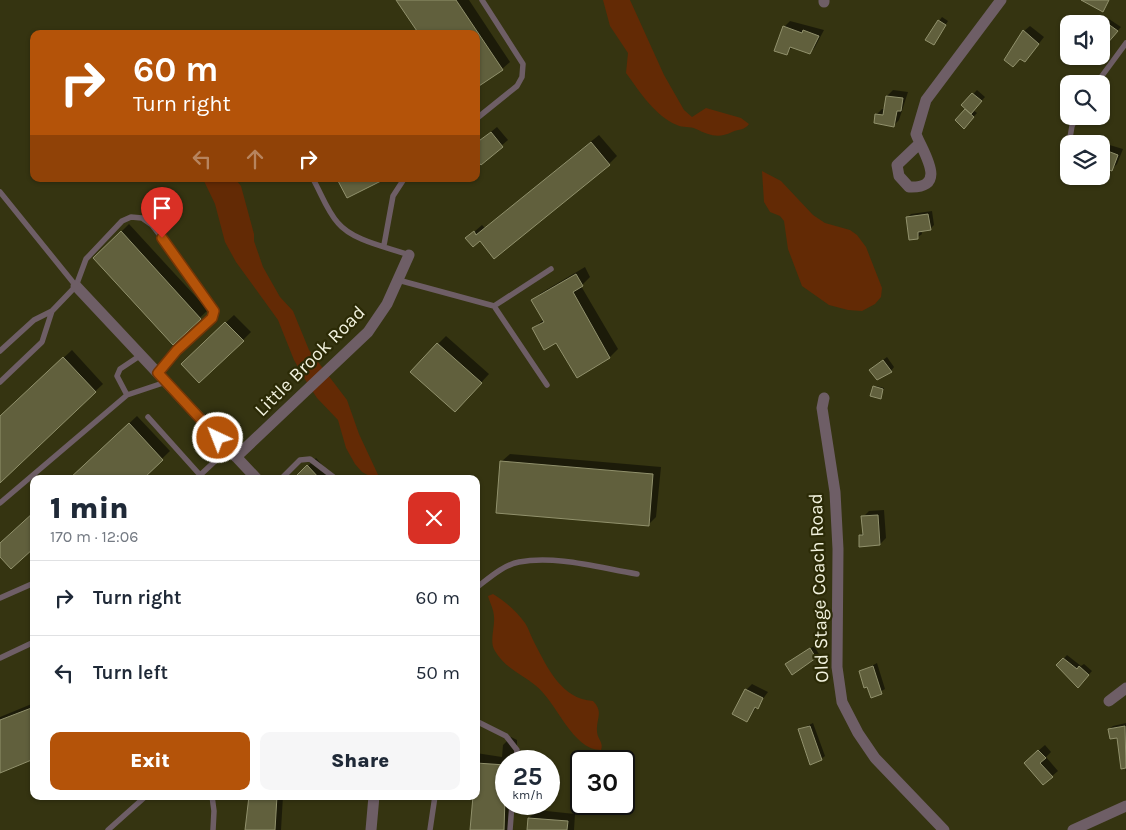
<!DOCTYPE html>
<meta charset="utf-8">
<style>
body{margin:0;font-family:Karla,sans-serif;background:#f6f6f7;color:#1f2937;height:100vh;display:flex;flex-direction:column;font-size:19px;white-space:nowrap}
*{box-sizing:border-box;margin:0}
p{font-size:16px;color:#747a83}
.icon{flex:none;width:28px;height:28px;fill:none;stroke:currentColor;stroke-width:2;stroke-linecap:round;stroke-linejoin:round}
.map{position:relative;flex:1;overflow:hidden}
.panel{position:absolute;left:30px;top:475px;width:450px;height:325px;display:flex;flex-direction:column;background:#fff;border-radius:10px;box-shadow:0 1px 4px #0004}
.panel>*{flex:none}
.hud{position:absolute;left:30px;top:30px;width:450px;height:152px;border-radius:10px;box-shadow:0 1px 4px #0004;background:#b45309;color:#fff;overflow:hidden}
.buttons{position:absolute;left:1060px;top:15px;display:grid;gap:10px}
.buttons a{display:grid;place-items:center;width:50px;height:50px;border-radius:10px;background:#fff;box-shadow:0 1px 4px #0004;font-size:25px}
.speed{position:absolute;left:495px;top:750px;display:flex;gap:10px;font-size:25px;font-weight:700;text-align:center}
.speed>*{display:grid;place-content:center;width:65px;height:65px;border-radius:50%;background:#fff;box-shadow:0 1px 4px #0004;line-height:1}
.speed small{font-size:12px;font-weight:400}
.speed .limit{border:2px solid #111;border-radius:8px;background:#fff;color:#111}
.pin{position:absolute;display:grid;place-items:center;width:42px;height:42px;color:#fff;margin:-51px -21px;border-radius:50% 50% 50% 0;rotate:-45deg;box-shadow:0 0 5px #0007}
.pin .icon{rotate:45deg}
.me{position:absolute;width:55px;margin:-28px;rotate:317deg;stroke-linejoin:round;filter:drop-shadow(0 0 4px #0008)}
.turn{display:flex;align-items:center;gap:18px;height:105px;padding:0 20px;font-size:22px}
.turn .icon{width:65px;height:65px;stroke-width:2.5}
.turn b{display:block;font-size:35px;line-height:42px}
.lanes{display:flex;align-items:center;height:48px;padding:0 20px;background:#0003;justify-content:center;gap:25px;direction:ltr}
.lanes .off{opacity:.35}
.round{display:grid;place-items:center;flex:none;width:52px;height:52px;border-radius:10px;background:#f6f6f7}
.overview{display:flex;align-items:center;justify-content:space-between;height:85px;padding:0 20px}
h1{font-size:30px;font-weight:800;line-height:38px}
.button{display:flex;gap:10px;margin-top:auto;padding:10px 20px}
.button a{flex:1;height:58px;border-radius:10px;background:#b45309;color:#fff;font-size:20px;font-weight:800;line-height:58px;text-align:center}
.button a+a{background:#f6f6f7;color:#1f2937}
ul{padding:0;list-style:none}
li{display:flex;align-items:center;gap:15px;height:75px;padding:0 20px;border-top:1px solid #e0e1e3}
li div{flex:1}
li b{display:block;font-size:19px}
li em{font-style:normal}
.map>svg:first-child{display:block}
.green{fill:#632a05}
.shadow{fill:#0007}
.building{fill:#61603d;stroke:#91916c}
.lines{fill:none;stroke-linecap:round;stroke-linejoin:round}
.lane{stroke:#6e5e66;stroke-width:5.5}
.street{stroke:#6e5e66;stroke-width:11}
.route-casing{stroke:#753606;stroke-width:12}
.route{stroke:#b45309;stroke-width:9}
.labels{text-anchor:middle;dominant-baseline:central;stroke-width:4.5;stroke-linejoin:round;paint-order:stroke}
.street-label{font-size:19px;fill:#f2f2de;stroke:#2b2a06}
</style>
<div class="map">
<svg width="1126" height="830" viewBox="0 0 1126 830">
<rect width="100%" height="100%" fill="#353411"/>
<path class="green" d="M603 0H630L664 75 684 110 692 117 706 108 741 118 749 124C745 130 739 129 732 132 718 139 709 135 696 129 690 126 683 128 677 125 655 116 640 92 626 73L628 53 610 26Z
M762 171 781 181 813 215 825 223 850 230 857 235 866 247 882 288 881 297 875 304 862 311 848 310 829 305 802 286 788 249 784 221 780 216 770 212 764 202Z
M203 179H235L241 186 254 234V241L263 267 280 297 293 311 309 350 347 400 359 434 380 479H375L362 472 355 464 346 448 338 420 317 398 306 381 294 360 278 320 236 262 225 242 215 204Z
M493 594C505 601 517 612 525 623 529 629 531 637 535 644 548 669 562 699 593 701 604 712 596 719 597 731 597 739 604 742 601 750 572 750 557 702 535 685 520 673 505 668 495 651 489 642 495 628 494 617 494 610 490 603 488 596Z"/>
<path class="shadow" d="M398 0H469L510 62 502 69 476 34Z
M942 17 948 21 933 44 939 21Z
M1109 19 1121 27 1110 39 1105 22Z
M790 21 824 30 815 47 810 53 793 46 786 54 776 50 785 26Z
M1030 26 1044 37 1030 55 1024 31Z
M893 90 908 92 899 120 893 126 876 115 882 109H885L887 96Z
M977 90 985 97 973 110 977 113 964 127 957 120 967 109 963 105Z
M497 127 508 140 481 163 476 144Z
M599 135 617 156 609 164 480 239 467 238 482 225 485 228Z
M1096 141 1123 149 1117 164 1111 170 1101 166V144H1093Z
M932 211 934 225 930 229 921 230 922 234 918 237 907 218 911 214Z
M129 224 208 310 173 343 95 258Z
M585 267 590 277 581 286 618 349 610 357 577 376 557 341 533 329 544 319 533 300 541 293Z
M234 315 251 332 243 340 190 356Z
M446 336 489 374 463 402 438 344Z
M72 350 103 384 0 481V417Z
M887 357 894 367 891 371 870 370Z
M876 386 884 388 880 397 874 387Z
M137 416 170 451 141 479H70Z
M510 454 661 467 656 517 648 525 502 461Z
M316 458 335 479H295Z
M884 510 886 538 880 544 860 535 864 532 863 517 869 511Z
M814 646 819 654 815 658 791 660Z
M1067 655 1081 666 1084 664 1092 671 1078 686 1058 665Z
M877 663 885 689 872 696 860 672Z
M752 684 768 692 747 720 746 690Z
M34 703V758L0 772V717Z
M813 723 825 756 821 759 799 730Z
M1126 723V772L1118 736 1109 729 1113 726Z
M511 737 517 740V761H506V804H513L510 830H471L476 796V753L502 757 503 745Z
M1045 745 1051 752 1046 757 1058 771 1052 776 1031 757Z
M250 796H283L281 830H247Z
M537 810 575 814 574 830H528L529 818Z"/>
<path class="building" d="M396 0H456L503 70 476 88V34H419Z
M1081 0H1109L1103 12Z
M938 20 946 25 934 45 925 40Z
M1104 21 1118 31 1106 45 1101 40V26Z
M783 26 802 33 803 30 819 36 810 54 790 47 787 55 774 51Z
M1023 30 1039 44 1025 62 1020 59 1013 67 1004 60Z
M972 93 982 101 971 114 961 105Z
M886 96 903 98 901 111H897L894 127 874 123 875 114 883 115Z
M965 109 974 117 964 129 955 120Z
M491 132 503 147 481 165 476 159V143Z
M591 142 610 165 494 259 480 241 473 247 465 238 474 231 476 235Z
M1105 150 1118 155 1112 171 1101 167V151Z
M337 179H385L347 198Z
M928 214 931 230 918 232V239L909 240 906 217Z
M121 231 201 319 173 345 93 258Z
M576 274 583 286 573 292 610 358 577 378 556 343 544 350 532 328 544 322 531 300Z
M225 322 244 341 199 383 181 364Z
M437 343 482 383 455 412 410 372Z
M63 357 96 392 0 483V416Z
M883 360 892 372 877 380 869 370Z
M873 386 883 389 881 399 870 396Z
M129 423 163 460 143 479H69Z
M500 461 653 474 649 526 496 513Z
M307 465 320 479H293Z
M34 512V548L11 569 0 557V543Z
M878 515 880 545 859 547V535H863L861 516Z
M810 648 816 658 792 675 785 664Z
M1063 658 1077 669 1079 666 1089 675 1078 688 1056 665Z
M873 666 882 694 871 698 867 687 864 688 859 671Z
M745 689 763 698 758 709 755 707 747 722 732 714Z
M34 707V759L0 773V720Z
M810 726 822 760 810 765 798 729Z
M1125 726 1126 768 1121 769 1117 738 1110 739 1108 729Z
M1038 750 1046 758 1040 763 1053 777 1043 785 1024 763Z
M476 763 506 765 504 830H470L473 796H476Z
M249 796H277L275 830H245Z
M528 818 568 821 567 830H527Z"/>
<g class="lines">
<path class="lane" d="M1096 84 1126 43
M476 119 517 86 522 77 523 64 482 0
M1068 149 1072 126 1077 116
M313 179C321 193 327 211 338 223 353 241 387 247 409 255
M0 192 76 286
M384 245 393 196 404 179
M398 280 494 306 547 385
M494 306 551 269
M0 351 34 320 52 311
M0 382 42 342 52 311 76 286 86 259 122 221 131 217 142 218 152 225 183 265 214 311 212 318 177 350 158 373
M127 395 117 376 120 369 141 355
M148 417 200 475
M196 479 229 448
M281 479 300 460 310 459 336 479
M0 503 127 395 166 382
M476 588C488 579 503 565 519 562 556 555 600 568 637 574
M0 598 34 583
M0 658 34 642
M476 721 506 736 517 750 516 761
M212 796 214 811 213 830
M108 830 146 796
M430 830 435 796
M510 830 512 804"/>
<path class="street" d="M824 2V0
M919 144 897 165 899 176 909 187C950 189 922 151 916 134L926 100 1001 0
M76 286 257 479
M824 398 822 408 835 492 838 549 837 667 842 702 858 733 875 758 944 830
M236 457 368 332 387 304 409 255
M1109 701 1126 688
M371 830 374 796
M1073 830 1126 806"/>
</g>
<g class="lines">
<defs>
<path id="route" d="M162 238 214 311 212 318 177 350 158 373 218 438"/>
</defs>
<use href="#route" class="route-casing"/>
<use href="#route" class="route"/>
</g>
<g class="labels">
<g class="street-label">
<text transform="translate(310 361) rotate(-45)">Little Brook Road</text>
<text transform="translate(819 588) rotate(-92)">Old Stage Coach Road</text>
</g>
</g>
</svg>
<div class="buttons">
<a><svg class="icon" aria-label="sound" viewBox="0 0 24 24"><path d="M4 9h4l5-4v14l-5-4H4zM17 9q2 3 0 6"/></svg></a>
<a><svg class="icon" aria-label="search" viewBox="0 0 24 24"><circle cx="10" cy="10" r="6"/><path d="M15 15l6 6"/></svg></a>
<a><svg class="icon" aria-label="layers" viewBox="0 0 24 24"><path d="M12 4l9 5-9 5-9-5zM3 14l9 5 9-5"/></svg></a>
</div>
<div class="speed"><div>25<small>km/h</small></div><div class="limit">30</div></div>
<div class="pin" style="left:162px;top:238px;background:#d93025"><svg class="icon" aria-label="arrive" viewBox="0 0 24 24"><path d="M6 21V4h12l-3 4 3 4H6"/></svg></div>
<svg class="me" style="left:218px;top:438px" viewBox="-20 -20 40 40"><circle r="17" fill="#b45309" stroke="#fff" stroke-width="3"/><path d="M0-11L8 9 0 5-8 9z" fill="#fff"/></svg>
<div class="hud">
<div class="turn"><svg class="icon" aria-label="right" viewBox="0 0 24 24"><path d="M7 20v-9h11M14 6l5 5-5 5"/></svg><div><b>60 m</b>Turn right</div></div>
<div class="lanes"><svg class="icon off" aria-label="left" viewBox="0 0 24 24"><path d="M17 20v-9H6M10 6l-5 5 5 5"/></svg><svg class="icon off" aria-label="ahead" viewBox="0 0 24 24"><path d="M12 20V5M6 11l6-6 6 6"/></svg><svg class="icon" aria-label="right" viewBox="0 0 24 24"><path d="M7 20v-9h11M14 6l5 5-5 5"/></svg></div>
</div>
<section class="panel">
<div class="overview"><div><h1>1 min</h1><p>170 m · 12:06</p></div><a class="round" style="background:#d93025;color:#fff"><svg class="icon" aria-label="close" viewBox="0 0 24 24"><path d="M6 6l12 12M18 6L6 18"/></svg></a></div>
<ul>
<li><svg class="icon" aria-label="right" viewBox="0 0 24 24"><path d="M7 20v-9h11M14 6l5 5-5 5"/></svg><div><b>Turn right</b></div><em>60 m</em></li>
<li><svg class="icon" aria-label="left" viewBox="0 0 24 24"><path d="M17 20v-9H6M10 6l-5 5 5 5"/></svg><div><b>Turn left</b></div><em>50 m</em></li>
</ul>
<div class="button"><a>Exit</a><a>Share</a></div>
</section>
</div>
